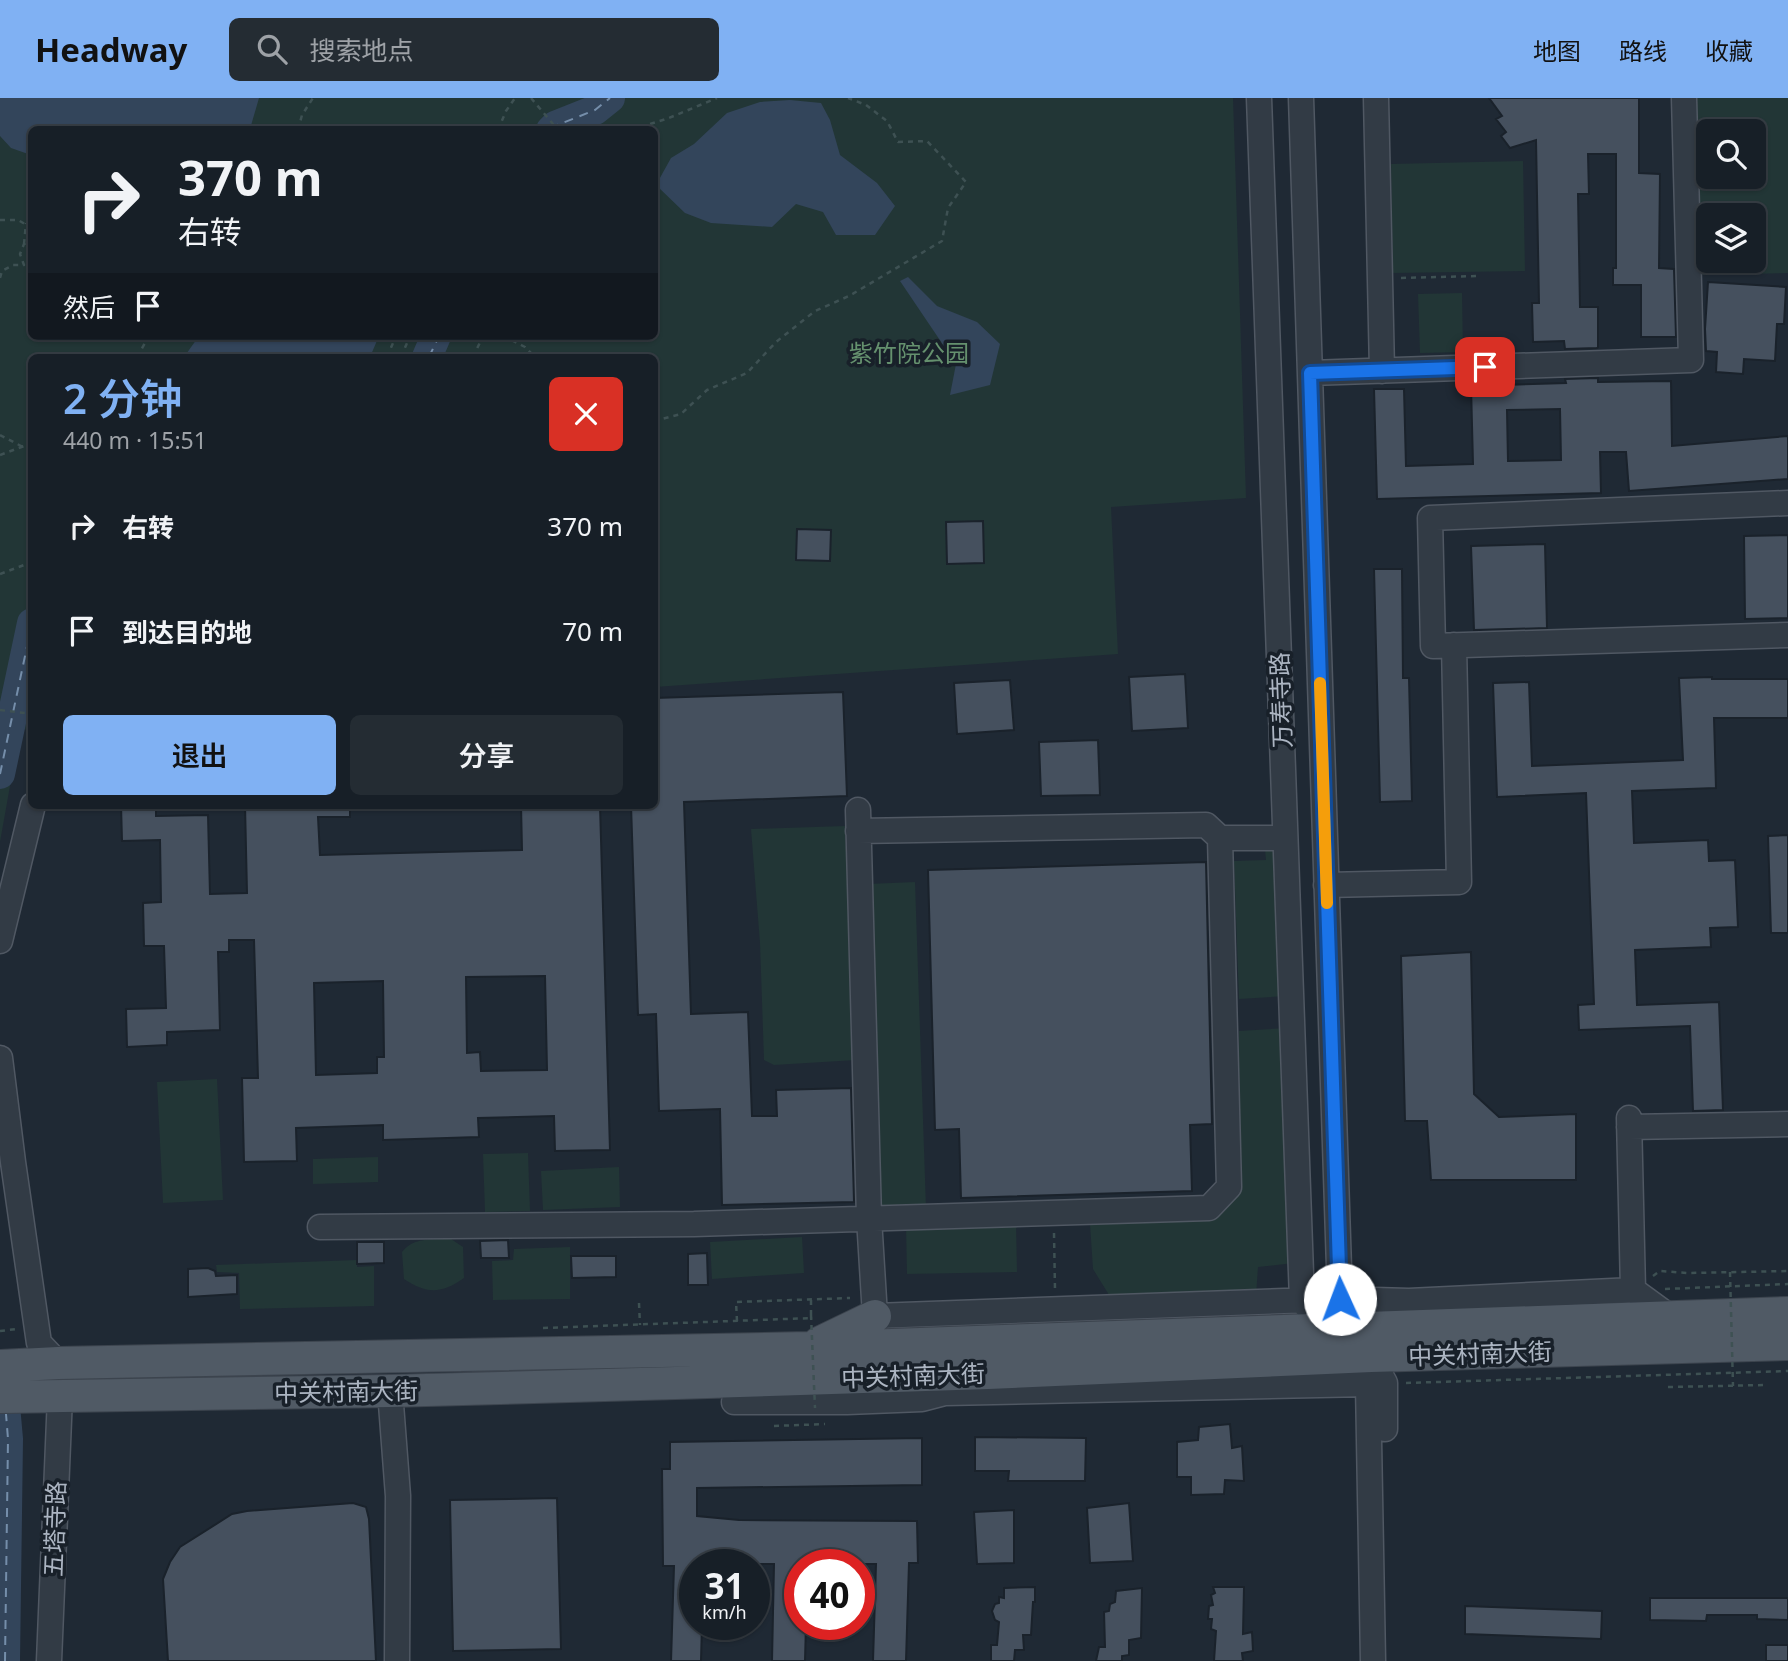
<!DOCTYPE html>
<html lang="zh">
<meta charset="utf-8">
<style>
body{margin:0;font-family:"Noto Sans","Noto Sans SC",sans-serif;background:#242c33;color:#f1f3f6;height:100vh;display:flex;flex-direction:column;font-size:26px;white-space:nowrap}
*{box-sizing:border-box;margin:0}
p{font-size:23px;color:#9ea2a7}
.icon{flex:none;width:38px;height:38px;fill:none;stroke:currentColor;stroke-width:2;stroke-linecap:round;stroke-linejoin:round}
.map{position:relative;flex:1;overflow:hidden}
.sheet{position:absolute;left:28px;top:256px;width:630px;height:455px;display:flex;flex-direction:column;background:#171f27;border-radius:10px;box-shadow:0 2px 5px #0004,0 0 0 2px #363d44}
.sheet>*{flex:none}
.banner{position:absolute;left:28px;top:28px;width:630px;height:214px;border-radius:10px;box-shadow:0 2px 5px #0004,0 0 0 2px #363d44;background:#171f27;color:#f1f3f6;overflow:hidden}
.buttons{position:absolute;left:1696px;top:21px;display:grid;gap:14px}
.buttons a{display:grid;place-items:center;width:70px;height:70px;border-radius:10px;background:#171f27;box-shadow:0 2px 5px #0004,0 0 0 2px #363d44;font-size:35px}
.speed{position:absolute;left:679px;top:1451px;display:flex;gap:14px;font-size:35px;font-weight:700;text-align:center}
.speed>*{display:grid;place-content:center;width:91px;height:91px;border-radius:50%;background:#171f27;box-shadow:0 2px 5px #0004,0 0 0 2px #363d44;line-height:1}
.speed small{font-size:18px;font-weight:400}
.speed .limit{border:10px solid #d22;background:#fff;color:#111}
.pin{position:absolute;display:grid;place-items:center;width:60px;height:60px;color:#fff;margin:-30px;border-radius:14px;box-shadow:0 4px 10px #0006}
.me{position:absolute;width:77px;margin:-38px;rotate:358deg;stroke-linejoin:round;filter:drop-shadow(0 0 5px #0008)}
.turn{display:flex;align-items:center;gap:24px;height:147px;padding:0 35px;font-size:32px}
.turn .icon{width:91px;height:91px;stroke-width:2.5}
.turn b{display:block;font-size:49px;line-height:60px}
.then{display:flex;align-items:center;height:66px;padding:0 35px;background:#0003;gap:14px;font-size:26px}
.round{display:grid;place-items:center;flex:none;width:74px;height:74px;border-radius:10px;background:#242c33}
.summary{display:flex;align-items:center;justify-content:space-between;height:119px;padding:0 35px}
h1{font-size:42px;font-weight:600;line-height:52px;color:#80b1f3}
.action{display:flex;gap:14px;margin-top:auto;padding:14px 35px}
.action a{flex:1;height:80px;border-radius:10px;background:#80b1f3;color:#111;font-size:28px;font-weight:600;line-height:80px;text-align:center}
.action a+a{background:#242c33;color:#f1f3f6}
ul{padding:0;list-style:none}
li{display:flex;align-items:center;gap:21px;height:105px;padding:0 35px}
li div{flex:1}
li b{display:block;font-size:26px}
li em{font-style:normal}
header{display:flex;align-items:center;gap:42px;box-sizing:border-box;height:98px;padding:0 35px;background:#80b1f3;color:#111}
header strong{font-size:33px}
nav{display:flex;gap:38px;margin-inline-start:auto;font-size:24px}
.search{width:490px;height:63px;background:#242c33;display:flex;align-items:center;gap:18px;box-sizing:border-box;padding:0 24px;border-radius:10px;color:#9ea2a7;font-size:26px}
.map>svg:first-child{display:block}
.green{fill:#223636;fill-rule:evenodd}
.water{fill:#33455b}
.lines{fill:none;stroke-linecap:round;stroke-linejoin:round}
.river{stroke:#33455b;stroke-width:30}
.ferry{stroke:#758eaa;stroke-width:2;stroke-dasharray:9 7;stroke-linecap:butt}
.building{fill:#45505e;stroke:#1a222b;stroke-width:2;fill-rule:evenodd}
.minor-casing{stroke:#505863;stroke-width:27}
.major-casing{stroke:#3c444e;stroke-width:34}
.path{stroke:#3e5153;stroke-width:2.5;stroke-dasharray:5 5;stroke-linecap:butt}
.minor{stroke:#323b45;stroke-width:24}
.major{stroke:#505a65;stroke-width:32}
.path-bridge{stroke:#3e5153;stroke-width:2.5;stroke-dasharray:5 5;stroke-linecap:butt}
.route-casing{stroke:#114b97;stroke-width:18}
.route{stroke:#1a73e8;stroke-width:12}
.slow{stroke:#f59e0b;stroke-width:12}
.labels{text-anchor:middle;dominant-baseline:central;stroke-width:7;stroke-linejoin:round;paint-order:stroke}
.park-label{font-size:24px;fill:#65916e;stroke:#182029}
.street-label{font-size:24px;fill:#acb5c2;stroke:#182029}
</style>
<header>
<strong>Headway</strong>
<div class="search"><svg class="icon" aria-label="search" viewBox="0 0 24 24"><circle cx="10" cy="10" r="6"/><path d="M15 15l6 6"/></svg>搜索地点</div>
<nav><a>地图</a><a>路线</a><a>收藏</a></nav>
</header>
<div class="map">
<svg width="1788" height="1563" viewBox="0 0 1788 1563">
<rect width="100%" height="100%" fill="#1f2934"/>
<path class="green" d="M0 0H1233L1246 400 1111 409 1118 556 655 589 654 259H32L31 631 20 632 0 744ZM32 32H654V238H32Z
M1694 0H1788V175L1697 177ZM1708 33H1754V79H1708ZM1708 117H1754V163H1708Z
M1523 63 1525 173 1393 175 1391 66Z
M1462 195 1463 254 1420 255 1418 196Z
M845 728 856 962 774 967 764 962 760 845 751 731Z
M1281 750 1286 898 1239 901 1234 763 1266 762 1265 751Z
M915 784 926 1110 879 1111 868 786Z
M1287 930 1294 1165 1258 1169 1256 1198 1114 1205 1093 1171 1090 1126 1212 1116 1236 1089 1239 933Z
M217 981 223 1102 163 1105 157 984Z
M528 1055 530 1113 485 1114 483 1056Z
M378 1059V1084L313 1086V1061Z
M619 1069 620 1109 543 1112 541 1073Z
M1016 1125 1017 1174 907 1176 906 1127Z
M802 1139 804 1175 712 1181 710 1144Z
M437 1141H451L463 1149 464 1180C442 1196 426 1196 404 1181L402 1154C412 1142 422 1142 437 1141Z
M570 1149V1201L493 1202 492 1163 513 1162 514 1151Z
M357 1162V1169L374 1168V1208L240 1211 239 1175 217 1174 216 1167Z"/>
<path class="water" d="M0 0H259L250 31 32 32 31 57 11 50 0 38Z
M790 2 821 5 830 22 840 57 877 85 895 108 875 137H836L823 114 796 106 772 129 711 125 685 115 656 87 671 60 694 46 727 15 760 4Z
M908 179 937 208 977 224 1000 246 990 287 950 297 956 266 900 183Z
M199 238H379L370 259H184Z"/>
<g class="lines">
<path class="river" d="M551 32 555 28 595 12 610 0
M427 259 436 238
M0 676 32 525
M2 1274 8 1341 5 1563"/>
<path class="ferry" d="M551 32 555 28 595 12 610 0
M429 259 439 238
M0 676 32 525
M5 1563 8 1341 6 1316"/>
</g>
<path class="building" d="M1489 0H1639V75L1660 76 1659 170 1674 171 1676 239H1641V187H1613V170H1616V56H1588L1589 96H1578L1580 209H1598V249L1597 250 1565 251 1564 243 1533 244 1532 205H1539L1536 42 1510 50 1501 38 1506 34 1496 21 1502 18Z
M1708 184 1786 189 1784 226H1777L1775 263 1744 261 1743 276 1716 274 1717 254 1706 253 1705 231Z
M1598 280V284L1671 283 1672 348 1788 338V381L1629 393 1626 354H1600L1601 395 1377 401 1374 291H1404L1406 368 1473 366 1471 288 1566 285 1565 281ZM1560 311 1561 362 1508 363 1507 312Z
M983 423 984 465 947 466 946 424Z
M797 431 831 432 830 463 796 462Z
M1788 437V520L1745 521 1744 438Z
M1545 446 1547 530 1474 532 1471 448Z
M1374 471H1402L1403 580H1409L1412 703 1380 704Z
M1185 576 1188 630 1132 633 1129 579Z
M1712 579V581H1788V620H1714L1716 690 1632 693 1634 745 1708 742 1709 763 1735 762 1738 829 1710 830 1711 849 1635 852 1637 907 1719 904 1723 1012 1693 1013 1690 928 1579 932 1578 907 1594 906 1586 695 1497 699 1493 585 1529 584 1532 668 1683 662 1679 580Z
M1010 582 1014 632 957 636 954 585Z
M843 594 847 698 684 704 691 916 748 914 752 1018H777L776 992 851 990 854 1104 722 1107 720 1011 659 1013 656 916 638 917 631 707H654V600Z
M1098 642 1100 697 1041 698 1039 644Z
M121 707H156V718L208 717 210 796 247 795 245 707H350V719H318L320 757 522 752 521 707H600L610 1052 555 1053 554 1018 478 1020 479 1039 383 1042V1027L296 1030 297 1063 244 1064 242 980H258L254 842H229V854H218L220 932 167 934V947L127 949 126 911 166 910 164 848H144L143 805 161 804 160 742 122 743ZM545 878 547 972 481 973 480 954 467 955 466 879ZM383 883 384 959H377V975L316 977 314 885Z
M1788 737V835H1771L1768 738Z
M1206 764 1212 1026 1190 1027 1192 1093 961 1100 959 1031 935 1032 928 772Z
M1471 854 1474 996 1499 1019 1576 1016V1082H1431L1427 1023H1405L1401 858Z
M508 1142 509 1160H481L480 1143Z
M357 1144H384V1165L357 1166Z
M707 1155 708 1187H688V1156Z
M571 1158H616V1179L572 1180Z
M208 1170 215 1173 216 1178 237 1177V1196L188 1199V1171Z
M1230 1326 1232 1350 1242 1348 1244 1383 1225 1382 1224 1396 1191 1397V1379H1177V1344L1198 1342 1199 1329Z
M975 1339 1086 1340 1085 1383H1008L1009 1373H975Z
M922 1340V1387L697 1390V1418L739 1422 917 1423 918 1465H909L906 1563H873L876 1466H800V1526H806L805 1563H772L774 1466H695V1526H702L701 1563H671L674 1468H663L662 1371H670V1344Z
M557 1400 561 1551 453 1553 450 1402Z
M353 1405 366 1409 369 1421 376 1563H168L163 1481 170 1464 180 1449 232 1416 247 1413Z
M1129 1405 1133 1463 1090 1465 1087 1410Z
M1014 1412V1465L977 1466 974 1414Z
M1035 1489V1504H1033L1031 1537H1023L1024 1552H1015L1014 1563H991V1547H997L999 1524 995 1522 992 1513 995 1506 999 1505V1499L1004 1500V1490Z
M1213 1489H1244L1243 1536 1252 1534 1253 1553 1242 1555 1243 1563H1214L1216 1533 1211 1531 1212 1521H1208L1209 1508 1213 1507 1211 1497 1215 1495Z
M1142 1490 1141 1540 1129 1542V1557L1122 1558V1563H1096L1099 1549H1105L1104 1514 1109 1513 1110 1506 1115 1504 1116 1493Z
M1650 1500H1788V1522L1757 1521V1517H1707L1706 1523 1650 1522Z
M1465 1508 1602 1513 1601 1541 1465 1536Z
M1766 1547H1788V1563H1766Z"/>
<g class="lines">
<defs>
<path id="minor" d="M1259 0 1302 1203 1328 1232 1368 1286 1373 1563
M1301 0 1340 1201 1385 1285V1331
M1376 0 1382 273
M1310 275 1691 262 1684 0
M1788 405 1430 420 1433 548 1788 537
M858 712 869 1120 875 1218 1340 1201 1409 1203 1633 1192 1670 1219
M1220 740H1285
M1326 787 1459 784 1454 547
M0 843 33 707
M0 960 13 1064 39 1245 58 1265
M1629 1020 1633 1192
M1629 1029 1788 1026
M320 1129 694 1126 1209 1110 1229 1089 1220 740 1206 727 858 733
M390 1293 398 1398 397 1563
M734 1304H847L922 1301 945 1295 1368 1286
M49 1563 60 1298"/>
<path id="major" d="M819 1245 875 1218
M0 1268 58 1265 808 1250 1788 1215
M0 1299 390 1293 676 1285 988 1275 1371 1258 1788 1246"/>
</defs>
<use href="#minor" class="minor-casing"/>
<use href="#major" class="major-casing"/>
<path class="path" d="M531 0 558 32
M298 32 302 17 313 0
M498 32 506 13 515 0
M631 32 669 20 717 0
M0 122H18L32 130
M24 146 26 125
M0 180 2 173 13 167H24L20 156 24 146 32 143
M1401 180 1480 178
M503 238 525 249 535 259
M137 259 149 238
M387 259 396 238
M401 259 410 238
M473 259 483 238
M654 323 681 316 707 292 747 275 776 244 815 213 849 198 942 143 948 110 966 84 927 43 898 44 887 23 866 7 848 0
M0 337 23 349
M0 357 32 345
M0 476 32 464
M0 612 32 616
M1054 1135 1055 1192
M1653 1178 1660 1173 1688 1175 1788 1173
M1665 1191 1788 1186
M811 1202V1217
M639 1205 640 1227
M737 1223 736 1204 850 1200
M543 1230 813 1220
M0 1233 17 1231
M1406 1285 1788 1273
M1668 1289 1766 1287
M774 1328 825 1326"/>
<use href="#minor" class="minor"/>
<use href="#major" class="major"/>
<path class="path-bridge" d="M1730 1174 1733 1288
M811 1217 815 1310"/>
</g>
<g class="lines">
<defs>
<path id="route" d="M1340 1201 1310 275 1485 269"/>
</defs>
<use href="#route" class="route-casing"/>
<use href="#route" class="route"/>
<path class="slow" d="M1320 585 1327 805"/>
</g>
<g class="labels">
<g class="park-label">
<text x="909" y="254">紫竹院公园</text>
</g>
<g class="street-label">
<text transform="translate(1280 602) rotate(-92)">万寿寺路</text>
<text transform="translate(1480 1255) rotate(-2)">中关村南大街</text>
<text transform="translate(913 1277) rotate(-2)">中关村南大街</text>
<text transform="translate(346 1293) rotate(-1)">中关村南大街</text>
<text transform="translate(54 1431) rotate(-88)">五塔寺路</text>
</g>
</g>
</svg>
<div class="buttons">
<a><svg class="icon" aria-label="search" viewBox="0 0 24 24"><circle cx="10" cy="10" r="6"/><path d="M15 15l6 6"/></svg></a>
<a><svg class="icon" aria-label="layers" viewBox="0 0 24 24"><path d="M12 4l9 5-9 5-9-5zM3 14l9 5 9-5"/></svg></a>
</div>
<div class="speed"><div>31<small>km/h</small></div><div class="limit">40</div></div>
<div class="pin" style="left:1485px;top:269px;background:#d93025"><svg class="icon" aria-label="arrive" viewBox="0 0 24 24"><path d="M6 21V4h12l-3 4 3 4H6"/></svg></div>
<svg class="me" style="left:1340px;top:1201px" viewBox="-20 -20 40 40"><circle r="19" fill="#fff"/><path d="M0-13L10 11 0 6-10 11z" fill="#1a73e8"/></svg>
<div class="banner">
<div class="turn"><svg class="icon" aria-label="right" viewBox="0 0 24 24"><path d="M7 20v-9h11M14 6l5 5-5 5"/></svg><div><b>370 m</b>右转</div></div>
<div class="then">然后<svg class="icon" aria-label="arrive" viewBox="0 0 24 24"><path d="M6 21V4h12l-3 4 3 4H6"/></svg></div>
</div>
<section class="sheet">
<div class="summary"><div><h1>2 分钟</h1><p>440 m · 15:51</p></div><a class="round" style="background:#d93025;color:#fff"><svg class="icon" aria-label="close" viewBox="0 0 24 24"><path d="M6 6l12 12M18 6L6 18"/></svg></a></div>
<ul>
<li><svg class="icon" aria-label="right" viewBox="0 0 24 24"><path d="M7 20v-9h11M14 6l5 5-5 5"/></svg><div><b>右转</b></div><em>370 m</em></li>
<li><svg class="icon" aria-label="arrive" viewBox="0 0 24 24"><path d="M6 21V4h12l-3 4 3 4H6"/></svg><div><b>到达目的地</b></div><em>70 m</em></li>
</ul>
<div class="action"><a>退出</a><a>分享</a></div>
</section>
</div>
